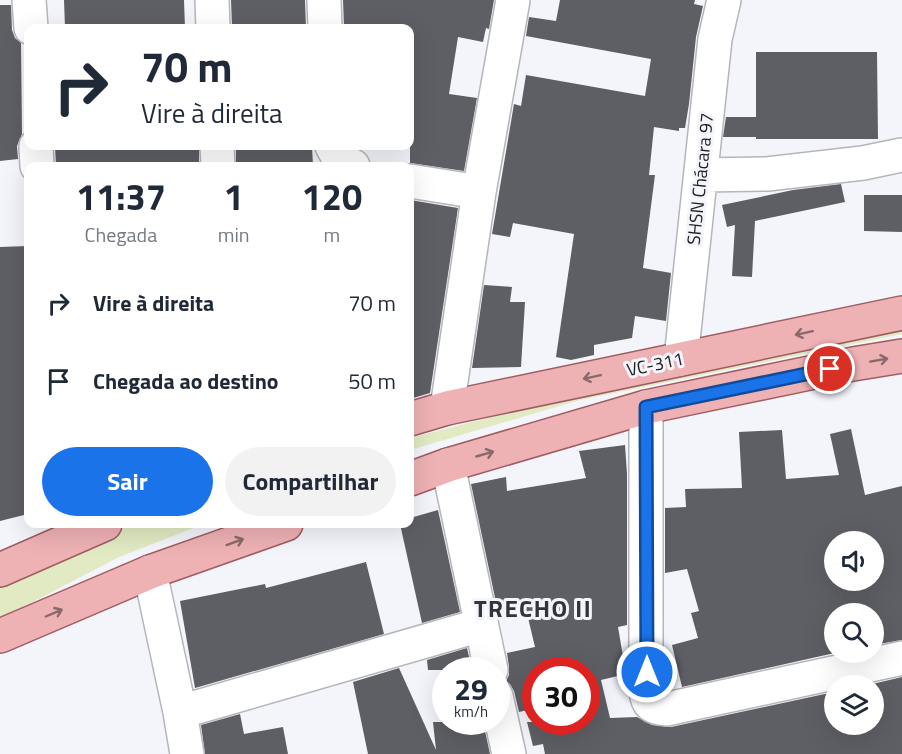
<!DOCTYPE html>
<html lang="pt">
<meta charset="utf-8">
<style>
body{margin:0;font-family:"Titillium Web",sans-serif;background:#f2f2f3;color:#1f2937;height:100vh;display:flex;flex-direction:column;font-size:22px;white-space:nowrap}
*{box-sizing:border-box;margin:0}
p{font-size:20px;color:#747a83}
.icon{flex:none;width:33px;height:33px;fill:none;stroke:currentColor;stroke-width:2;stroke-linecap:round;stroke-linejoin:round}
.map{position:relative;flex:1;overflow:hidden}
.panel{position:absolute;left:24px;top:162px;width:390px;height:366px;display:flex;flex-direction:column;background:#fff;border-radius:12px;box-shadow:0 6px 24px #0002}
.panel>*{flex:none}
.banner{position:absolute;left:24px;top:24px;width:390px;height:126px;border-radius:12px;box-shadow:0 6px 24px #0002;background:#fff;color:#1f2937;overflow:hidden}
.buttons{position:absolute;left:824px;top:531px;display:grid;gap:12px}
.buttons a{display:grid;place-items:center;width:60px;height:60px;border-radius:50%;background:#fff;box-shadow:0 6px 24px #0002;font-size:30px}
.speed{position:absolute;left:432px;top:657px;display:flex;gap:12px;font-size:30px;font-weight:700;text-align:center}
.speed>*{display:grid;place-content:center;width:78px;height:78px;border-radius:50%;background:#fff;box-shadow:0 6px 24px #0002;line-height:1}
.speed small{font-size:15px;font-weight:400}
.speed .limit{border:9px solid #d22;background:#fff;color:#111}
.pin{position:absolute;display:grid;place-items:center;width:51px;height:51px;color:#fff;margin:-26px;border:3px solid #fff;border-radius:50%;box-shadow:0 2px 6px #0007}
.me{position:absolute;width:66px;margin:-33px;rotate:0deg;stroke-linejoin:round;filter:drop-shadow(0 0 4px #0008)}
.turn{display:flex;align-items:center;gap:21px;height:126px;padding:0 18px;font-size:27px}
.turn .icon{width:78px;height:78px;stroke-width:2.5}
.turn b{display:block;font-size:42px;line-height:51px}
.eta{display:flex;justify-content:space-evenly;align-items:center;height:102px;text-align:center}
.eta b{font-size:36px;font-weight:700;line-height:42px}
.primary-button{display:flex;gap:12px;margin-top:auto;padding:12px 18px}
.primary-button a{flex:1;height:69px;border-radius:36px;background:#1a73e8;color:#fff;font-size:24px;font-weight:700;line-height:69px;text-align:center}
.primary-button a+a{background:#f2f2f3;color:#1f2937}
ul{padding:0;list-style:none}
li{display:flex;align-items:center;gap:18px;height:78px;padding:0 18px}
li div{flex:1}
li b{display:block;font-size:22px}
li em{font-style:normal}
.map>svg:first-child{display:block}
.green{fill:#e1eac3}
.building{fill:#5e5f65;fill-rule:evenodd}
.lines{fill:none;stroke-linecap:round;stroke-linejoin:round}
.minor-casing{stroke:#b5b6bc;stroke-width:36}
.major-casing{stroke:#9f5d61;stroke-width:36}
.minor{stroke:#fff;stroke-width:33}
.major{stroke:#eeb1b4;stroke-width:33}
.oneway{stroke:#886a6c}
.route-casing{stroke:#114b97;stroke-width:15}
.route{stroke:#1a73e8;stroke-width:10}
.labels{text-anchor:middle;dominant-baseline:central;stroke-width:6;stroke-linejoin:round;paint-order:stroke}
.street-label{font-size:18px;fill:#222225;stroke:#f3f5fb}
.district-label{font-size:24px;font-weight:bold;letter-spacing:1.5px;fill:#323438;stroke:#f3f5fb}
</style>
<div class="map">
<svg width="902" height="754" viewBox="0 0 902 754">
<rect width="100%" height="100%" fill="#f3f5fb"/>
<path class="green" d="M902 321V334L580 400 410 450V438L666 372Z
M131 524H204L119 557 0 619V588Z"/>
<path class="building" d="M64 0H184L185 28H65Z
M231 0H305L306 28H232Z
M343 0H494L489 29 486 28 483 42 458 37 449 94 477 98 464 171 410 163V28H344Z
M560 0H695L694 4 703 6 696 37 689 104 685 128H679V131L654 127 649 175H655L643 268 671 273 666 321 635 316 632 338 594 345V355L571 360 556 357 574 234 513 223 510 237 492 234 514 104 521 106 526 75 645 96 651 59 526 36 529 17 556 21Z
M0 5H11L12 30 15 38 21 43 22 134 17 146 18 159 0 161Z
M756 52H877L878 139H756V137H723L726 117H756Z
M55 146H199V166H56Z
M236 146H312L313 166H236Z
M841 184 845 202 755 221 752 277 732 276 735 225 727 227 722 205 793 190Z
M864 195H902V232L864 231Z
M410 200 458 208 430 393 410 399Z
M28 246V514L0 521V247Z
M484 285 512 287 510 302H525L521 367 472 368Z
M851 429 865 495 902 486V640L873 645V614H834V652H839L682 687 672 645 698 638 691 613 699 611 687 569 665 573V508L686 507 685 489 742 488 739 432 782 430 786 479 839 475 830 434ZM834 542H873V580H834Z
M625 445 627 474V625L618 627 626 674 601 680 610 718 637 717 652 725 671 727 834 692V724H873V686H864L902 677V754H545L543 744 533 746 527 722H586V670H536V708L519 712 514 691 510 684 506 681 509 675V667L507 653 535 647 524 601 497 607 471 484 506 477 507 491 586 478 579 451Z
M438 510 460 612 422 623 400 524H410V518Z
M366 562 384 634 195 688 180 601 265 584 266 588Z
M467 648 472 670H428L427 660Z
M399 668 436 750 433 722H483L490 754H368L353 682Z
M240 714 244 734 283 727 288 754H205L201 725Z"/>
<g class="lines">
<defs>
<path id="minor" d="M29 0 31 28
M212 0 213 28
M324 0 325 28
M36 146 37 166
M217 146 218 166
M332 146 339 159 353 166
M701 175 767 174 863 163 902 155
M410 181 479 192
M681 359 715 39 724 0
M646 407V690C647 705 652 708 667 709L902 658
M447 408 479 192 513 0
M448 465 491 670
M150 572 180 712 187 754
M496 696 509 754
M180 712 481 625"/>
<path id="major" d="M410 419 447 408 902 313
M410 479 448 465 646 407 853 364 902 356
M0 570 105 524
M0 636 150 572 286 524"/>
</defs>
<use href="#minor" class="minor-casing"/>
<use href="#major" class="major-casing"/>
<use href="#minor" class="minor"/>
<use href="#major" class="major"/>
</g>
<defs><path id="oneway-shaft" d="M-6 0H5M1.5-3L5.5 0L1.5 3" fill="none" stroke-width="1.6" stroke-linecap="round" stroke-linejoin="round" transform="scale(1.5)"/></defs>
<g class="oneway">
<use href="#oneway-shaft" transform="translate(804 333) rotate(168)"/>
<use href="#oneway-shaft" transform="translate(879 360) rotate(-10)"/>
<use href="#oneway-shaft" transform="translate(592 377) rotate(168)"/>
<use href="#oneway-shaft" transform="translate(485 454) rotate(-16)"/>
<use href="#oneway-shaft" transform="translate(235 542) rotate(-20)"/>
<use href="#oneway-shaft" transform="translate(54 613) rotate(-23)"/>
</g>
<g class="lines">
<defs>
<path id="route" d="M647 672 646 407 830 369"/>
</defs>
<use href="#route" class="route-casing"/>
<use href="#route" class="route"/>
</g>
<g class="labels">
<g class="street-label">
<text transform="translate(700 179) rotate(-84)">SHSN Chácara 97</text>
<text transform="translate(655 364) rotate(-12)">VC-311</text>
</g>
<g class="district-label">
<text x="533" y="608">TRECHO II</text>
</g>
</g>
</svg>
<div class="buttons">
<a><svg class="icon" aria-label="sound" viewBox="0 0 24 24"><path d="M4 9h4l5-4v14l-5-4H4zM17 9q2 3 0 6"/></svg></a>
<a><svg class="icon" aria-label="search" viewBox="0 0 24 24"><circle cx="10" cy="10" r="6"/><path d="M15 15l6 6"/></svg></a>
<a><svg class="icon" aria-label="layers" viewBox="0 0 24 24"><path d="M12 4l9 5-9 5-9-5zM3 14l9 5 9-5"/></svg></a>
</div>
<div class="speed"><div>29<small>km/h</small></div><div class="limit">30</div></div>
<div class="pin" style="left:830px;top:369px;background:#d93025"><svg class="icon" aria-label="arrive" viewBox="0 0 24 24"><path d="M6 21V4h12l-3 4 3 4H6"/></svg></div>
<svg class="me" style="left:647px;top:672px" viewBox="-20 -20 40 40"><circle r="17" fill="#1a73e8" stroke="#fff" stroke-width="3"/><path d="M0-11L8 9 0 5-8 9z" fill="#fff"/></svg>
<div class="banner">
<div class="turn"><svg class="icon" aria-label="right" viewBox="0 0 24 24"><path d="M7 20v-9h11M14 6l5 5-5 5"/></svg><div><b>70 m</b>Vire à direita</div></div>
</div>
<section class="panel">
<div class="eta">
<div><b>11:37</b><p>Chegada</p></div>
<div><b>1</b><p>min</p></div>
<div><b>120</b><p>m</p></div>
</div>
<ul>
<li><svg class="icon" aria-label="right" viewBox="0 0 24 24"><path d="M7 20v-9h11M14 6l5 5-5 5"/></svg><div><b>Vire à direita</b></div><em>70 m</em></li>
<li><svg class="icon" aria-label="arrive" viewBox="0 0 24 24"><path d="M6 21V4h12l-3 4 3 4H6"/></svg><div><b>Chegada ao destino</b></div><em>50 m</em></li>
</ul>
<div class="primary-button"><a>Sair</a><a>Compartilhar</a></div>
</section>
</div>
